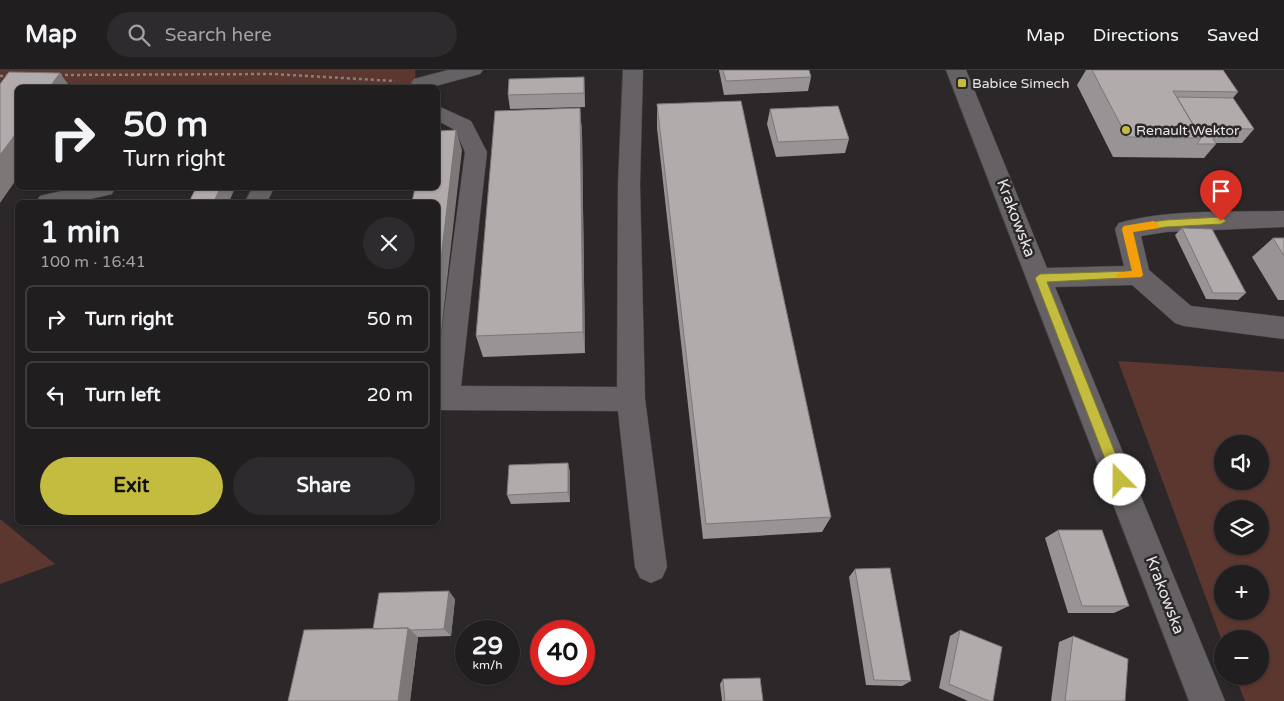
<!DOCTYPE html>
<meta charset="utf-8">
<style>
body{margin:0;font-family:"Varela Round",sans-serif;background:#2d2b2d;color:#f1f3f6;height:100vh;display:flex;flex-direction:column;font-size:19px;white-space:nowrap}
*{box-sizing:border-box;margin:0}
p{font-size:16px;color:#a2a2a5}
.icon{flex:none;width:28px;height:28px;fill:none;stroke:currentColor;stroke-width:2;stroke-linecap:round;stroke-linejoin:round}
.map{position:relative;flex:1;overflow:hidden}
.drawer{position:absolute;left:15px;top:130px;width:425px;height:325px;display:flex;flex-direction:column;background:#211e20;border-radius:8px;box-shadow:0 1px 4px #0004,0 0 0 1px #3e3c3e}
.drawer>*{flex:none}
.top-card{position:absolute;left:15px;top:15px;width:425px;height:105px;border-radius:8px;box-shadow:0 1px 4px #0004,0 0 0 1px #3e3c3e;background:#211e20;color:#f1f3f6;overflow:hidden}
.buttons{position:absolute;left:1214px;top:365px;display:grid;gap:10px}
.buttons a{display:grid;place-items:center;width:55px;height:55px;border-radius:50%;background:#211e20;box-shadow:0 1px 4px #0004,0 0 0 1px #3e3c3e;font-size:25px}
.speed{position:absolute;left:455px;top:550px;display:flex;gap:10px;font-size:25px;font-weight:700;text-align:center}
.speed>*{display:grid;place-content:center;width:65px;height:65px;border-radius:50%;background:#211e20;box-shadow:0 1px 4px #0004,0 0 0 1px #3e3c3e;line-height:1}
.speed small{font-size:12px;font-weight:400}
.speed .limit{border:8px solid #d22;background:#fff;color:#111}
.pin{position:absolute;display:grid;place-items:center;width:42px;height:42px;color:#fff;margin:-51px -21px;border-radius:50% 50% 50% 0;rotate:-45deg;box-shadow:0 0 5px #0007}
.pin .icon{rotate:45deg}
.me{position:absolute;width:55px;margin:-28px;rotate:338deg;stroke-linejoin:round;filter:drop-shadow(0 0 4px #0008)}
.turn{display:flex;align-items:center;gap:18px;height:105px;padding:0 25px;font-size:22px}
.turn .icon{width:65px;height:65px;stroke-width:2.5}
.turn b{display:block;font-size:35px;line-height:42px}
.round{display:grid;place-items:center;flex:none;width:52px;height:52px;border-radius:26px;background:#2d2b2d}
.head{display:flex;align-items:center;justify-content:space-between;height:85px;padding:0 25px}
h1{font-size:30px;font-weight:700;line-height:38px}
.cta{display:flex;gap:10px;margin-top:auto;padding:10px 25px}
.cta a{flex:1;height:58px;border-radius:30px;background:#c4bc3e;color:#111;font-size:20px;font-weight:700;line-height:58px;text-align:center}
.cta a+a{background:#2d2b2d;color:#f1f3f6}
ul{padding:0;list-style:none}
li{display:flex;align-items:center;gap:15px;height:68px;margin:0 10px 8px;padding:0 15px;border:2px solid #3e3c3e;border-radius:8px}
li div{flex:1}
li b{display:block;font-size:19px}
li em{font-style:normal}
header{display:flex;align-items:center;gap:30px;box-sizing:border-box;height:70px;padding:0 25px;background:#211e20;border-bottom:1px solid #3e3c3e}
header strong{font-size:24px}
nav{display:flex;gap:28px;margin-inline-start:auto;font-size:18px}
.search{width:350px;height:45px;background:#2d2b2d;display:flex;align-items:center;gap:12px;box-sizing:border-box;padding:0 18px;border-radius:28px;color:#a2a2a5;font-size:19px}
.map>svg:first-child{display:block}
.green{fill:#5c372f;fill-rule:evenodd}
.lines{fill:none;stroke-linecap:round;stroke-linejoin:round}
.minor-casing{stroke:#484446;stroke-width:1}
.path{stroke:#838082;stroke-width:2.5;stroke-dasharray:3 3;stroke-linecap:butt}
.minor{fill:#666164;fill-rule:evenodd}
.wall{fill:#989394}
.shaded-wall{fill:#7c7878}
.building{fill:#b1abac;stroke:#7c7878}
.route{fill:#c4bc3e;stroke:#7f7a28}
.slow{fill:#f59e0b}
.poi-dot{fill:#c4bc3e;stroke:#2c282a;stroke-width:2}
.labels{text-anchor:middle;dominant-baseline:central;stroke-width:5;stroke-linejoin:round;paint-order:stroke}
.far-poi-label{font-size:14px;fill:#e8e5e7;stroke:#2c282a;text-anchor:start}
.street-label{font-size:16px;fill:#e8e5e7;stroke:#2c282a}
</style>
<header>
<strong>Map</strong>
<div class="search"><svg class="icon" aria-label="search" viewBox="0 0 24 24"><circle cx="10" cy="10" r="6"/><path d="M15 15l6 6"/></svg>Search here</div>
<nav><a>Map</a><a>Directions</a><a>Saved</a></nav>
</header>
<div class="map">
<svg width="1284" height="631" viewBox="0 0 1284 631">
<rect width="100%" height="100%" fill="#2c282a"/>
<path class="green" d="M0 0H415L416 17 18 18 0 51Z
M1118 291 1284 302V631H1245L1235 606H1260V569H1222V571ZM1222 374H1260V411H1222ZM1222 439H1260V476H1222ZM1222 504H1260V541H1222Z
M0 449 55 494 0 514Z"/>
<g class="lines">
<defs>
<path id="minor" d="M448 0H483L480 4 428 18 414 17 411 13 414 9Z
M623 0H643L640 114 645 329 667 497 662 508 651 513 640 508 635 497 618 341 438 340V288L465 82 455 60 438 51V36L471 51 487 82 461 316 617 317 618 114Z
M946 0H966L1047 198 1124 196 1115 159 1119 153C1166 139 1234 142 1284 141V157L1166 162 1141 166 1149 200 1191 236 1284 247V269L1184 256 1175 253 1132 215 1055 217 1225 631H1189Z
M74 118H115L112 124 78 132H36L40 126Z
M252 118H274L267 132H245Z"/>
</defs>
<use href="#minor" class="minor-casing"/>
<path class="path" d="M59 5 273 4 395 11
M0 6 10 5"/>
<use href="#minor" class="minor"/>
</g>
<path class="wall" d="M719 0H809L811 7 808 21 724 25Z
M1086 0H1223L1238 22 1233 28 1254 59 1242 73H1216V74L1204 88 1113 87 1077 15Z
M585 22V37L510 39 508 25Z
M657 34 831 447 822 462 703 469 657 58Z
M580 38 582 63 585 283 483 287 476 266Z
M770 39 849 69 845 83 776 87 767 54Z
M1182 158 1246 223 1238 230 1206 229 1175 165Z
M1273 168H1284V230H1278L1252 187Z
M568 393 570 403V432L511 434 507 425Z
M1058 460 1129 536 1114 543H1068L1045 468Z
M855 499 911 611 902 616 866 615 849 507Z
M455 529 451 566 418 567 410 631H288L373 559Z
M960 560 993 631H968L939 618 950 566Z
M1073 566 1125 631H1051L1059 572Z
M723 609 763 631H722L720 614Z"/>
<path class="shaded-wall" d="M60 3 71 18H49Z
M584 7 585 22V37L584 23Z
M580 38 582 63 585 283 583 262Z
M456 60 462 80 438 289V215Z
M18 61V107L0 133V85Z
M220 118H235L229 132H214Z
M568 393 570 403V432L568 422Z
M449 521 455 529 451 566 444 559Z
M408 558 418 567 410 631H398Z"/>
<path class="building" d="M723 0H809L811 7 726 11Z
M1092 0H1223L1238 22 1173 21 1201 68 1127 67Z
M9 2 60 3 49 18H18V61L0 85V14Z
M584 7V23L508 25 509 9Z
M255 15 254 18H219V16Z
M1177 27 1233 28 1254 59 1207 58 1216 74H1197L1201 68Z
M741 31 831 447 706 454 657 34Z
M838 36 849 69 778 72 770 39Z
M580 38 583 262 476 266 495 41Z
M456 60 438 215V132H412L415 118H438V61Z
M196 118H220L214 132H189Z
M1182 158 1212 159 1246 223H1213Z
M1273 168H1284V186Z
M568 393V422L507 425 509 395Z
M1058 460H1102L1129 536H1082Z
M890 498 911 611 874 610 855 499Z
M449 521 444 559 411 560 408 558 373 559 379 523Z
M408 558 398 631H288L304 560Z
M960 560 1002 577 993 631H989L949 614Z
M1073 566 1128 589 1125 631H1065Z
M760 608 763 631H725L723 609Z"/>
<path class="route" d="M1221 147 1226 151 1221 154 1166 157 1133 162 1143 205 1141 207 1047 212 1126 410 1124 415 1120 416 1115 415 1035 208 1040 204 1132 201 1122 159 1124 156 1166 150Z"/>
<path class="slow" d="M1154 151 1159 155 1158 158 1133 162 1143 205 1141 207 1117 208 1116 206 1117 203 1132 201 1122 159 1124 156Z"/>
<g class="poi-dot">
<rect x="957" y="8" width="10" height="10" rx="2.5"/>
<circle cx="1126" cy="60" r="5"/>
</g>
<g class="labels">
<g class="far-poi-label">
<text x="972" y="13">Babice Simech</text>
<text x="1136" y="60">Renault Wektor</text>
</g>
<g class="street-label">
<text transform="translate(1016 148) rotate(69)">Krakowska</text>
<text transform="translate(1165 525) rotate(69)">Krakowska</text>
</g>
</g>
</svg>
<div class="buttons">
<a><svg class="icon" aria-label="sound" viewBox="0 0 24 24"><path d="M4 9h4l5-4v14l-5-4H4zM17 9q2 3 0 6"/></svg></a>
<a><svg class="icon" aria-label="layers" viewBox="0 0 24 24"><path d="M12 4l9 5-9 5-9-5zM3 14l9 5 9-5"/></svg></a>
<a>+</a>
<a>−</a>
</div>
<div class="speed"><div>29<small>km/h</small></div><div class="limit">40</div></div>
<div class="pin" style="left:1221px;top:151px;background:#d93025"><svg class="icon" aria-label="arrive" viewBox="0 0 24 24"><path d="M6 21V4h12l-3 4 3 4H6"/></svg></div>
<svg class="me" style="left:1120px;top:410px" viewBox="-20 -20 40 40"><circle r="19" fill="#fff"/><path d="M0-13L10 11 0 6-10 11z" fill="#c4bc3e"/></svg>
<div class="top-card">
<div class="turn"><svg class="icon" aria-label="right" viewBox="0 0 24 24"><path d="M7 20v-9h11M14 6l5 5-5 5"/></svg><div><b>50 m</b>Turn right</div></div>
</div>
<section class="drawer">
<div class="head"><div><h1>1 min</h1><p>100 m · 16:41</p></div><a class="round"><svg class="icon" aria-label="close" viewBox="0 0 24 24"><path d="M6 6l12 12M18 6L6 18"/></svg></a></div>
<ul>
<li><svg class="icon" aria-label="right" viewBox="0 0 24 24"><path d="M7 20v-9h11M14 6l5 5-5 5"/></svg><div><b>Turn right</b></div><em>50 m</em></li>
<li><svg class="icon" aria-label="left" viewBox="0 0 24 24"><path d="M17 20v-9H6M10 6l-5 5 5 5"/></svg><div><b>Turn left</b></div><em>20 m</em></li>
</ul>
<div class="cta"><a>Exit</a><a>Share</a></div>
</section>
</div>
